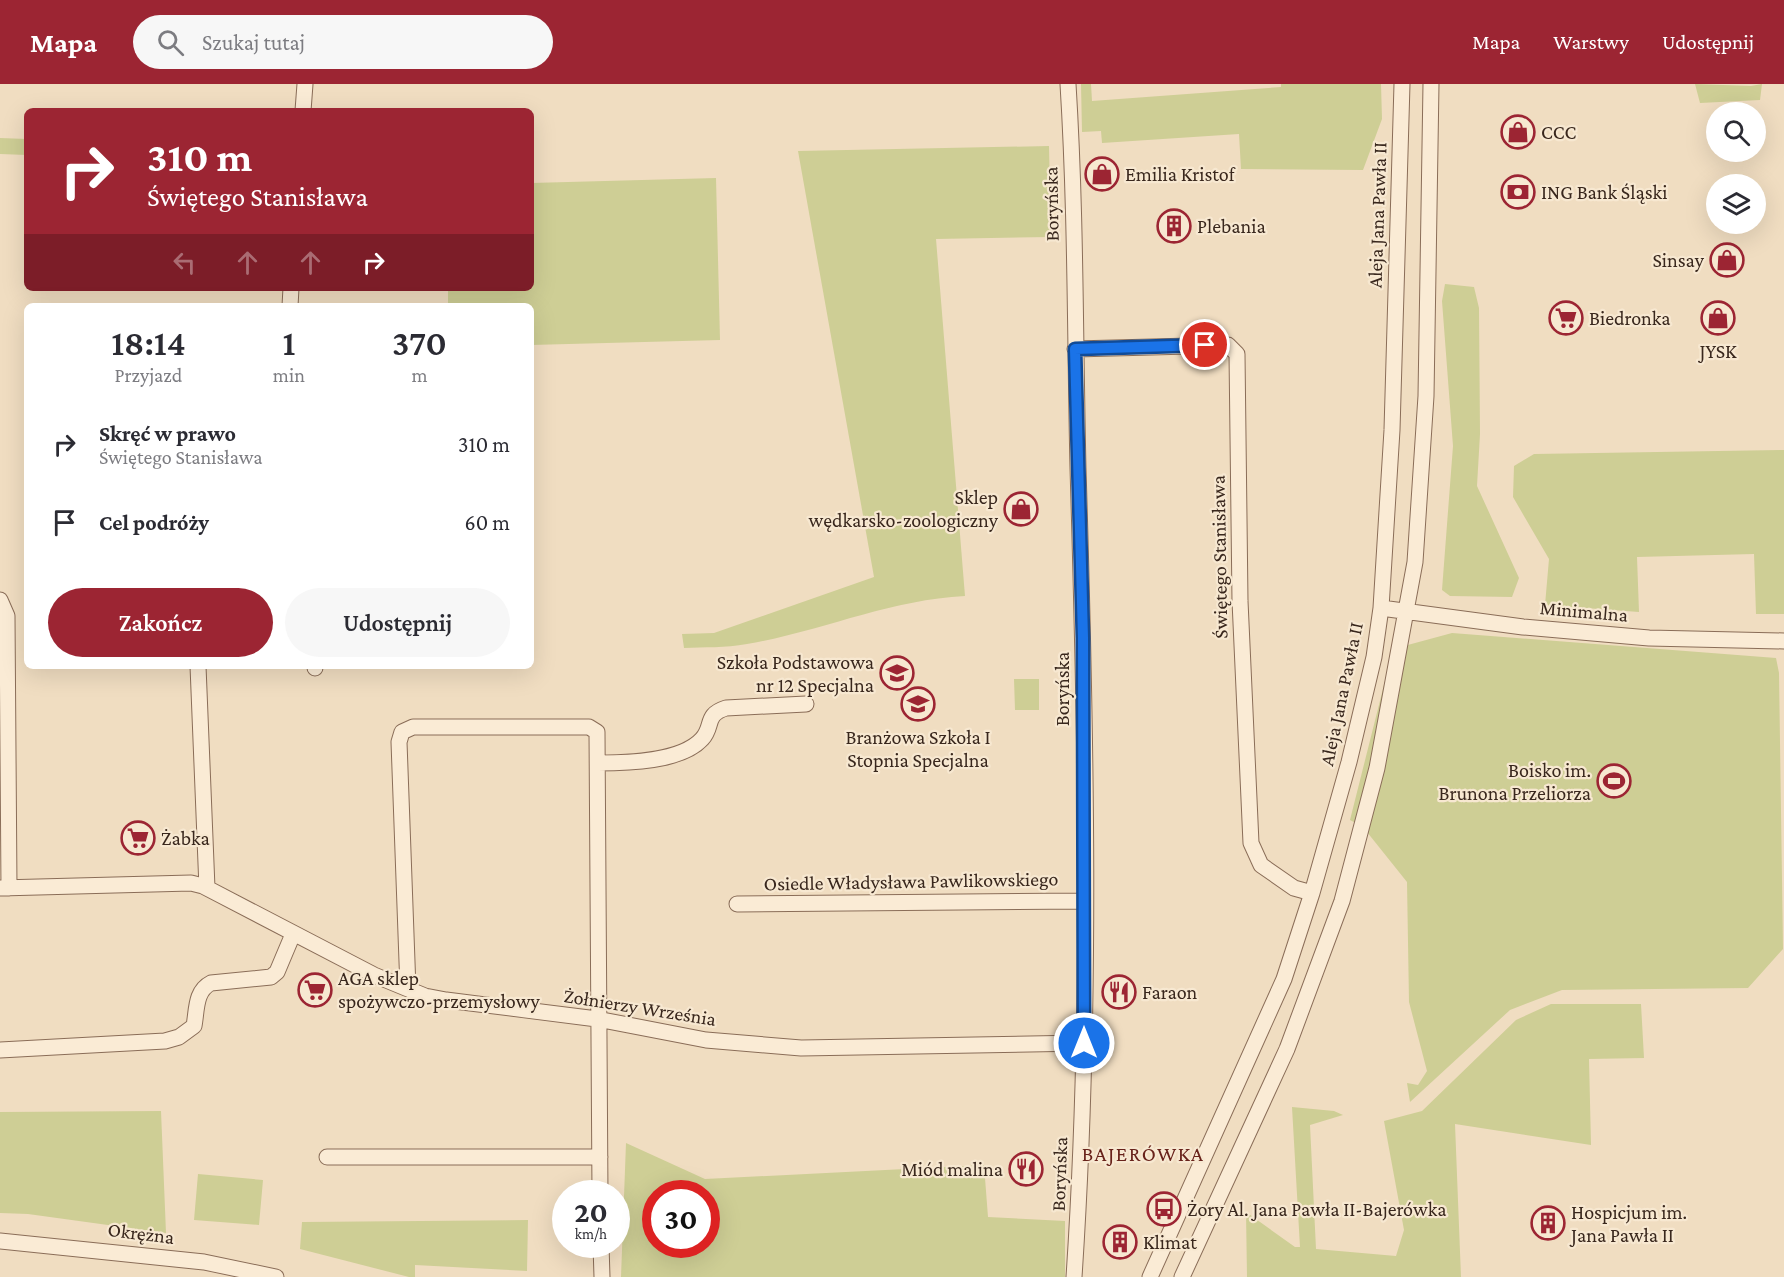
<!DOCTYPE html>
<html lang="pl">
<meta charset="utf-8">
<style>
body{margin:0;font-family:"Crimson Pro",serif;background:#f7f7f7;color:#2b2b33;height:100vh;display:flex;flex-direction:column;font-size:22px;white-space:nowrap}
*{box-sizing:border-box;margin:0}
p{font-size:20px;color:#7c7c81}
.icon{flex:none;width:33px;height:33px;fill:none;stroke:currentColor;stroke-width:2;stroke-linecap:round;stroke-linejoin:round}
.map{position:relative;flex:1;overflow:hidden}
.sheet{position:absolute;left:24px;top:219px;width:510px;height:366px;display:flex;flex-direction:column;background:#fff;border-radius:9px;box-shadow:0 6px 24px #0002}
.sheet>*{flex:none}
.top-card{position:absolute;left:24px;top:24px;width:510px;height:183px;border-radius:9px;box-shadow:0 6px 24px #0002;background:#9c2533;color:#fff;overflow:hidden}
.controls{position:absolute;left:1706px;top:18px;display:grid;gap:12px}
.controls a{display:grid;place-items:center;width:60px;height:60px;border-radius:50%;background:#fff;box-shadow:0 6px 24px #0002;font-size:30px}
.speed{position:absolute;left:552px;top:1096px;display:flex;gap:12px;font-size:30px;font-weight:700;text-align:center}
.speed>*{display:grid;place-content:center;width:78px;height:78px;border-radius:50%;background:#fff;box-shadow:0 6px 24px #0002;line-height:1}
.speed small{font-size:15px;font-weight:400}
.speed .limit{border:9px solid #d22;background:#fff;color:#111}
.pin{position:absolute;display:grid;place-items:center;width:51px;height:51px;color:#fff;margin:-26px;border:3px solid #fff;border-radius:50%;box-shadow:0 2px 6px #0007}
.me{position:absolute;width:66px;margin:-33px;rotate:0deg;stroke-linejoin:round;filter:drop-shadow(0 0 4px #0008)}
.turn{display:flex;align-items:center;gap:21px;height:126px;padding:0 24px;font-size:27px}
.turn .icon{width:78px;height:78px;stroke-width:2.5}
.turn b{display:block;font-size:42px;line-height:51px}
.lanes{display:flex;align-items:center;height:57px;padding:0 24px;background:#0003;justify-content:center;gap:30px;direction:ltr}
.lanes .off{opacity:.35}
.eta{display:flex;justify-content:space-evenly;align-items:center;height:102px;text-align:center}
.eta b{font-size:36px;font-weight:600;line-height:42px}
.cta{display:flex;gap:12px;margin-top:auto;padding:12px 24px}
.cta a{flex:1;height:69px;border-radius:36px;background:#9c2533;color:#fff;font-size:24px;font-weight:600;line-height:69px;text-align:center}
.cta a+a{background:#f7f7f7;color:#2b2b33}
ul{padding:0;list-style:none}
li{display:flex;align-items:center;gap:18px;height:78px;padding:0 24px}
li div{flex:1}
li b{display:block;font-size:22px}
li em{font-style:normal}
header{display:flex;align-items:center;gap:36px;box-sizing:border-box;height:84px;padding:0 30px;background:#9c2533;color:#fff}
header strong{font-size:28px}
nav{display:flex;gap:33px;margin-inline-start:auto;font-size:21px}
.search{width:420px;height:54px;background:#f7f7f7;display:flex;align-items:center;gap:15px;box-sizing:border-box;padding:0 21px;border-radius:33px;color:#7c7c81;font-size:22px}
.map>svg:first-child{display:block}
.green{fill:#cece95;fill-rule:evenodd}
.lines{fill:none;stroke-linecap:round;stroke-linejoin:round}
.minor-casing{stroke:#8a6d58;stroke-width:17}
.minor{stroke:#faebd5;stroke-width:15}
.route-casing{stroke:#114b97;stroke-width:15}
.route{stroke:#1a73e8;stroke-width:10}
.labels{text-anchor:middle;dominant-baseline:central;stroke-width:4.5;stroke-linejoin:round;paint-order:stroke}
.poi-label{font-size:20px;fill:#39271d;stroke:#f7e8d1;text-anchor:start}
.street-label{font-size:20px;fill:#39271d;stroke:#f7e8d1}
.neighbourhood-label{font-size:21px;letter-spacing:1.5px;fill:#68221a;stroke:#f7e8d1}
</style>
<header>
<strong>Mapa</strong>
<div class="search"><svg class="icon" aria-label="search" viewBox="0 0 24 24"><circle cx="10" cy="10" r="6"/><path d="M15 15l6 6"/></svg>Szukaj tutaj</div>
<nav><a>Mapa</a><a>Warstwy</a><a>Udostępnij</a></nav>
</header>
<div class="map">
<svg width="1784" height="1193" viewBox="0 0 1784 1193">
<rect width="100%" height="100%" fill="#f0ddc1"/>
<path class="green" d="M1081 0H1091L1092 17 1281 3V0H1381L1382 35 1363 86 1241 85 1239 50 1102 59 1101 47 1082 48Z
M1695 0 1751 2 1762 0 1760 16 1700 19Z
M0 54 27 55V71L0 70Z
M1049 62 1051 153 936 155 965 512C888 516 823 547 747 560 725 564 704 563 684 564L682 550 714 549 874 493 798 67Z
M716 94 720 256 531 261V222H448V204H531V99Z
M1445 200 1474 203 1479 224 1480 350 1477 402 1519 494 1512 513 1450 512 1442 506 1453 362 1442 217Z
M1784 366V530H1756L1754 470 1637 473 1639 528 1545 521 1549 475 1513 413 1514 382 1534 370Z
M1452 549 1776 574 1779 589 1783 865 1748 904 1562 906 1510 926 1410 1018 1407 999 1418 1001 1427 987 1409 918 1407 798 1363 743 1350 736 1393 565Z
M1014 595H1039V626H1015Z
M1551 920H1641L1644 974 1589 975 1591 1061 1455 1040 1461 1193H1247L1246 1128 1295 1163H1300L1292 1023 1334 1027 1343 1031 1310 1041 1316 1165 1396 1172 1404 1146 1384 1037 1422 1027 1516 936Z
M161 1027 166 1149 28 1130 0 1129V1028Z
M626 1059 705 1095 984 1081 988 1133 1065 1137V1193H621ZM656 1110H706V1161H656Z
M198 1090 263 1096 259 1141 194 1136Z
M528 1136 527 1187 415 1181V1193H409L300 1165 302 1138Z"/>
<g class="lines">
<defs>
<path id="minor" d="M1068 0C1076 128 1075 256 1078 384 1086 653 1092 924 1074 1193
M303 27 305 0
M290 222 291 204
M1075 265 1228 261 1237 270 1240 517 1251 759 1261 781 1294 804 1312 809
M0 516 7 532 9 804
M1381 524 1523 543 1649 554 1784 557
M198 582 207 804
M315 582V584
M598 679C627 679 681 678 702 655 714 642 704 631 726 624L806 620
M0 804 191 799 203 802 374 891 425 912 446 916 597 935 706 956 801 964 1084 959
M737 820 1085 817
M408 905 399 658 402 648 413 643H589L597 648 600 1110
M0 966 165 957 179 953 194 942C197 926 195 907 211 899L271 893 277 888 293 850
M327 1073H600
M0 1157 204 1178 276 1193
M601 1161 602 1193
M1150 1193 1284 895 1312 809 1349 678 1374 573 1381 524 1392 346 1402 0
M1182 1193 1287 965 1342 817 1377 684 1415 478 1426 312 1431 0"/>
</defs>
<use href="#minor" class="minor-casing"/>
<use href="#minor" class="minor"/>
</g>
<g class="lines">
<defs>
<path id="route" d="M1084 959 1083 554 1075 265 1205 261"/>
</defs>
<use href="#route" class="route-casing"/>
<use href="#route" class="route"/>
</g>
<defs>
<symbol id="shop-ring" viewBox="-11 -11 22 22"><circle r="9.5" fill="#f7e8d1" stroke="#9c2533" stroke-width="1.5"/><path d="M-5-2.5h2.3a2.7 3.5 0 0 1 5.4 0H5L5.5 6h-11ZM-1.5-2.5h3a1.5 2.3 0 0 0-3 0Z" fill="#9c2533"/></symbol>
<symbol id="bank-ring" viewBox="-11 -11 22 22"><circle r="9.5" fill="#f7e8d1" stroke="#9c2533" stroke-width="1.5"/><path d="M-6-4H6V4H-6ZM0-2.3a2.3 2.3 0 1 0 0 4.6a2.3 2.3 0 1 0 0-4.6Z" fill="#9c2533"/></symbol>
<symbol id="building-ring" viewBox="-11 -11 22 22"><circle r="9.5" fill="#f7e8d1" stroke="#9c2533" stroke-width="1.5"/><path d="M-4-6H4V6H1V3H-1V6H-4ZM-2.5-4.3h1.7v1.8h-1.7ZM.8-4.3h1.7v1.8H.8ZM-2.5-1h1.7V.8h-1.7ZM.8-1h1.7V.8H.8Z" fill="#9c2533"/></symbol>
<symbol id="supermarket-ring" viewBox="-11 -11 22 22"><circle r="9.5" fill="#f7e8d1" stroke="#9c2533" stroke-width="1.5"/><path d="M-6-5.5h2.5l.6 2H6L4.5 2H-2.5L-4.4-4H-6ZM-1.5 3.2a1.3 1.3 0 1 0 .1 0ZM3 3.2a1.3 1.3 0 1 0 .1 0Z" fill="#9c2533"/></symbol>
<symbol id="school-ring" viewBox="-11 -11 22 22"><circle r="9.5" fill="#f7e8d1" stroke="#9c2533" stroke-width="1.5"/><path d="M0-5L7-2L0 1L-7-2ZM-4 1L0 2.5L4 1V4Q0 6-4 4Z" fill="#9c2533"/></symbol>
<symbol id="stadium-ring" viewBox="-11 -11 22 22"><circle r="9.5" fill="#f7e8d1" stroke="#9c2533" stroke-width="1.5"/><path d="M0-5a6.5 5 0 1 0 0 10a6.5 5 0 1 0 0-10ZM-3.5-1.8h7v3.6h-7Z" fill="#9c2533"/></symbol>
<symbol id="restaurant-ring" viewBox="-11 -11 22 22"><circle r="9.5" fill="#f7e8d1" stroke="#9c2533" stroke-width="1.5"/><path d="M-5-6h1v4h1v-4h1v4h1v-4h1v5L-1.5 .5V6h-2V.5L-5-1ZM5-6V6H3V1.5H1.5Q1.5-4 5-6Z" fill="#9c2533"/></symbol>
<symbol id="bus-ring" viewBox="-11 -11 22 22"><circle r="9.5" fill="#f7e8d1" stroke="#9c2533" stroke-width="1.5"/><path d="M-5-6H5V4H4V6H2V4H-2V6H-4V4H-5ZM-3.5-4V0h7V-4ZM-3.5 1.2v1.5H-2V1.2ZM2 1.2v1.5H3.5V1.2Z" fill="#9c2533"/></symbol>
</defs>
<g fill-rule="evenodd">
<use href="#shop-ring" x="1499" y="29" width="38" height="38"/>
<use href="#shop-ring" x="1083" y="71" width="38" height="38"/>
<use href="#bank-ring" x="1499" y="89" width="38" height="38"/>
<use href="#building-ring" x="1155" y="123" width="38" height="38"/>
<use href="#shop-ring" x="1708" y="157" width="38" height="38"/>
<use href="#supermarket-ring" x="1547" y="215" width="38" height="38"/>
<use href="#shop-ring" x="1699" y="215" width="38" height="38"/>
<use href="#shop-ring" x="1002" y="406" width="38" height="38"/>
<use href="#school-ring" x="878" y="570" width="38" height="38"/>
<use href="#school-ring" x="899" y="601" width="38" height="38"/>
<use href="#stadium-ring" x="1595" y="678" width="38" height="38"/>
<use href="#supermarket-ring" x="119" y="735" width="38" height="38"/>
<use href="#supermarket-ring" x="296" y="887" width="38" height="38"/>
<use href="#restaurant-ring" x="1100" y="889" width="38" height="38"/>
<use href="#restaurant-ring" x="1007" y="1066" width="38" height="38"/>
<use href="#bus-ring" x="1145" y="1106" width="38" height="38"/>
<use href="#building-ring" x="1529" y="1120" width="38" height="38"/>
<use href="#building-ring" x="1101" y="1139" width="38" height="38"/>
</g>
<g class="labels">
<g class="poi-label">
<text x="1541" y="48">CCC</text>
<text x="1125" y="90">Emilia Kristof</text>
<text x="1541" y="108">ING Bank Śląski</text>
<text x="1197" y="142">Plebania</text>
<text x="1704" y="176" text-anchor="end">Sinsay</text>
<text x="1589" y="234">Biedronka</text>
<text x="1718" y="267" text-anchor="middle">JYSK</text>
<text x="998" y="413" text-anchor="end">Sklep<tspan x="998" dy="23">wędkarsko-zoologiczny</tspan></text>
<text x="874" y="578" text-anchor="end">Szkoła Podstawowa<tspan x="874" dy="23">nr 12 Specjalna</tspan></text>
<text x="918" y="653" text-anchor="middle">Branżowa Szkoła I<tspan x="918" dy="23">Stopnia Specjalna</tspan></text>
<text x="1591" y="686" text-anchor="end">Boisko im.<tspan x="1591" dy="23">Brunona Przeliorza</tspan></text>
<text x="161" y="754">Żabka</text>
<text x="338" y="894">AGA sklep<tspan x="338" dy="23">spożywczo-przemysłowy</tspan></text>
<text x="1142" y="908">Faraon</text>
<text x="1003" y="1085" text-anchor="end">Miód malina</text>
<text x="1187" y="1125">Żory Al. Jana Pawła II-Bajerówka</text>
<text x="1571" y="1128">Hospicjum im.<tspan x="1571" dy="23">Jana Pawła II</tspan></text>
<text x="1143" y="1158">Klimat</text>
</g>
<g class="street-label">
<text transform="translate(1051 120) rotate(-91)">Boryńska</text>
<text transform="translate(1377 131) rotate(-88)">Aleja Jana Pawła II</text>
<text transform="translate(1219 473) rotate(-91)">Świętego Stanisława</text>
<text transform="translate(1584 527) rotate(5)">Minimalna</text>
<text transform="translate(1062 605) rotate(-90)">Boryńska</text>
<text transform="translate(1341 610) rotate(-78)">Aleja Jana Pawła II</text>
<text transform="translate(911 797) rotate(-1)">Osiedle Władysława Pawlikowskiego</text>
<text transform="translate(640 923) rotate(9)">Żołnierzy Września</text>
<text transform="translate(1059 1090) rotate(-88)">Boryńska</text>
<text transform="translate(141 1149) rotate(7)">Okrężna</text>
</g>
<g class="neighbourhood-label">
<text x="1143" y="1070">BAJERÓWKA</text>
</g>
</g>
</svg>
<div class="controls">
<a><svg class="icon" aria-label="search" viewBox="0 0 24 24"><circle cx="10" cy="10" r="6"/><path d="M15 15l6 6"/></svg></a>
<a><svg class="icon" aria-label="layers" viewBox="0 0 24 24"><path d="M12 4l9 5-9 5-9-5zM3 14l9 5 9-5"/></svg></a>
</div>
<div class="speed"><div>20<small>km/h</small></div><div class="limit">30</div></div>
<div class="pin" style="left:1205px;top:261px;background:#d93025"><svg class="icon" aria-label="arrive" viewBox="0 0 24 24"><path d="M6 21V4h12l-3 4 3 4H6"/></svg></div>
<svg class="me" style="left:1084px;top:959px" viewBox="-20 -20 40 40"><circle r="17" fill="#1a73e8" stroke="#fff" stroke-width="3"/><path d="M0-11L8 9 0 5-8 9z" fill="#fff"/></svg>
<div class="top-card">
<div class="turn"><svg class="icon" aria-label="right" viewBox="0 0 24 24"><path d="M7 20v-9h11M14 6l5 5-5 5"/></svg><div><b>310 m</b>Świętego Stanisława</div></div>
<div class="lanes"><svg class="icon off" aria-label="left" viewBox="0 0 24 24"><path d="M17 20v-9H6M10 6l-5 5 5 5"/></svg><svg class="icon off" aria-label="ahead" viewBox="0 0 24 24"><path d="M12 20V5M6 11l6-6 6 6"/></svg><svg class="icon off" aria-label="ahead" viewBox="0 0 24 24"><path d="M12 20V5M6 11l6-6 6 6"/></svg><svg class="icon" aria-label="right" viewBox="0 0 24 24"><path d="M7 20v-9h11M14 6l5 5-5 5"/></svg></div>
</div>
<section class="sheet">
<div class="eta">
<div><b>18:14</b><p>Przyjazd</p></div>
<div><b>1</b><p>min</p></div>
<div><b>370</b><p>m</p></div>
</div>
<ul>
<li><svg class="icon" aria-label="right" viewBox="0 0 24 24"><path d="M7 20v-9h11M14 6l5 5-5 5"/></svg><div><b>Skręć w prawo</b><p>Świętego Stanisława</p></div><em>310 m</em></li>
<li><svg class="icon" aria-label="arrive" viewBox="0 0 24 24"><path d="M6 21V4h12l-3 4 3 4H6"/></svg><div><b>Cel podróży</b></div><em>60 m</em></li>
</ul>
<div class="cta"><a>Zakończ</a><a>Udostępnij</a></div>
</section>
</div>
